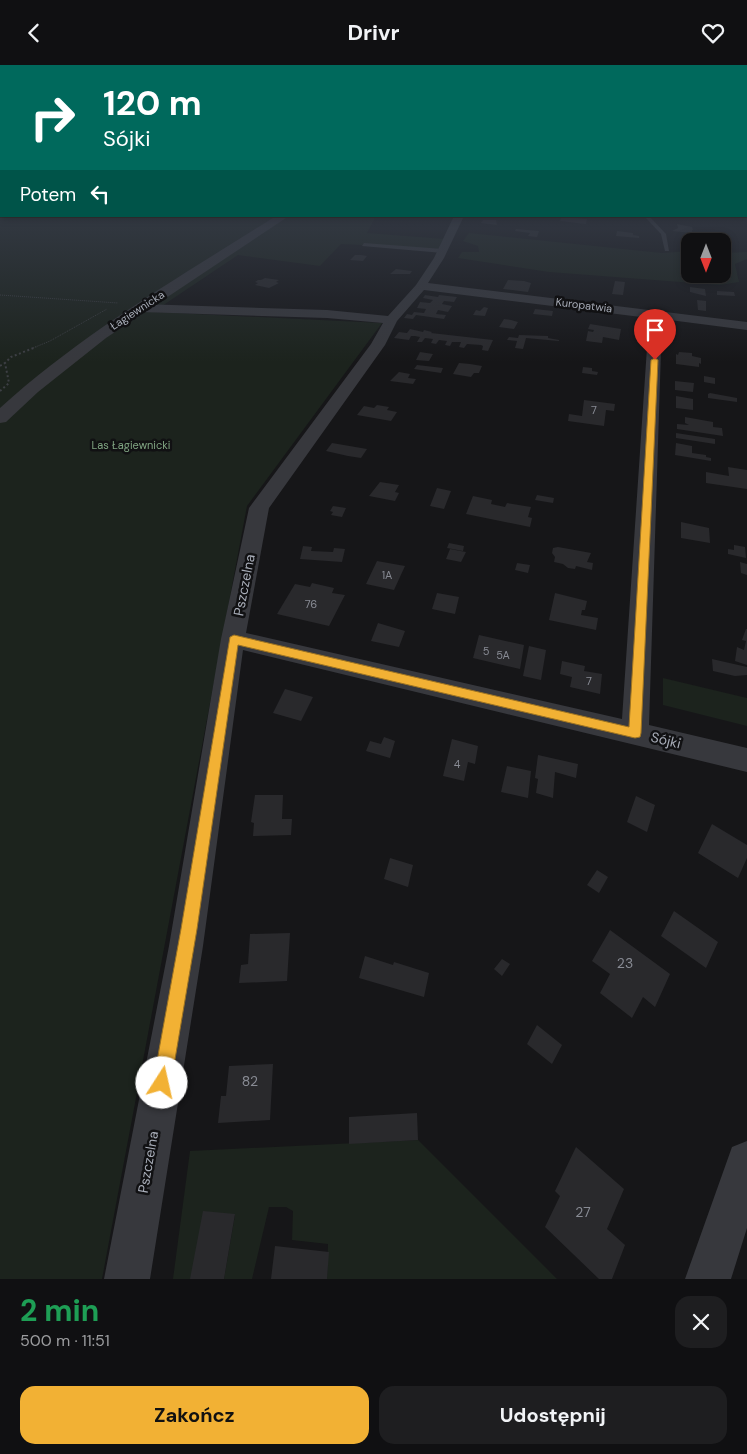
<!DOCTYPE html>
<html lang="pl">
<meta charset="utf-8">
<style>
body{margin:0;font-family:"DM Sans",sans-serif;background:#1e1e20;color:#f1f3f6;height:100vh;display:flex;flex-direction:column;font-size:19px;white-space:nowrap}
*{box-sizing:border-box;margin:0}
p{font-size:16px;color:#9c9d9f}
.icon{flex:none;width:28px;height:28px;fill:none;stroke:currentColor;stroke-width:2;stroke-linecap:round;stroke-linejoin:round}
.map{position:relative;height:1214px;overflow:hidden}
.drawer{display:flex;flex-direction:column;background:#101012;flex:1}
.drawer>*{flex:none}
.hud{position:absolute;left:0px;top:0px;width:748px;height:152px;box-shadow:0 2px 8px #0003,0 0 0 1px #303032;background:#00695c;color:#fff;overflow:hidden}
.needle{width:32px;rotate:180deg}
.controls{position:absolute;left:681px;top:168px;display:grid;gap:10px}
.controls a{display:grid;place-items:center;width:50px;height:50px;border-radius:10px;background:#101012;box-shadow:0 2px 8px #0003,0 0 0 1px #303032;font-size:25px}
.pin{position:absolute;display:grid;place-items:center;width:42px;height:42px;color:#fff;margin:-51px -21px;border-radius:50% 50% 50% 0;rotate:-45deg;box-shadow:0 0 5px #0007}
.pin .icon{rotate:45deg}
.me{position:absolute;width:55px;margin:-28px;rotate:10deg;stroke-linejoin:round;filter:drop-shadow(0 0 4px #0008)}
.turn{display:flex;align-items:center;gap:18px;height:105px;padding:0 20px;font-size:22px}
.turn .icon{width:65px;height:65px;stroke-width:2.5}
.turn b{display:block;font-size:35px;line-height:42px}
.then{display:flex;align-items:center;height:48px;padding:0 20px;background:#0003;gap:10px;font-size:19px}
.round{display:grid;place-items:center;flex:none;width:52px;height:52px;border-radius:15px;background:#1e1e20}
.summary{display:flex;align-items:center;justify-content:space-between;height:85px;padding:0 20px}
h1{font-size:30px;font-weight:700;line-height:38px;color:#1e9e55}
.action{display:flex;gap:10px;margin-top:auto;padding:10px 20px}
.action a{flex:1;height:58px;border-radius:15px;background:#f2b134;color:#111;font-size:20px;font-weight:700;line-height:58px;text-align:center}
.action a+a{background:#1e1e20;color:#f1f3f6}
header{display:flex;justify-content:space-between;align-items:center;height:65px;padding:0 20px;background:#101012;font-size:22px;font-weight:700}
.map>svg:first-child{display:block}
.green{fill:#1c231d}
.building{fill:#29292c}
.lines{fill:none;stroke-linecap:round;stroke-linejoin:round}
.path-far1{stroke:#3d3f44;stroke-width:1;stroke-dasharray:1 1;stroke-linecap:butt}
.path{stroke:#3d3f44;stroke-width:2;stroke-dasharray:2 2.5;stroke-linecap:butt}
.service{fill:#37383d;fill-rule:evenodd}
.minor{fill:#37383d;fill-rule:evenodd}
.tertiary{fill:#37383d;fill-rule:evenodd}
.route{fill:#f2b134;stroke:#9d7322}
.labels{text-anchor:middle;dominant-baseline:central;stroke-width:5;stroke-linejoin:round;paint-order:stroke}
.far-street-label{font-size:11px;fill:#a8adb8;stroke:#111113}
.number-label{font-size:11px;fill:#888b94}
.far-park-label{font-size:11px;fill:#7fa381;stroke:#111113}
.street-label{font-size:14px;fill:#a8adb8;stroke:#111113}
.near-number-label{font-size:14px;fill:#888b94}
</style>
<header><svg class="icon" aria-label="back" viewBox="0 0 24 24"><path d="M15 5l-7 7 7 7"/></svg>Drivr<svg class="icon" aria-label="heart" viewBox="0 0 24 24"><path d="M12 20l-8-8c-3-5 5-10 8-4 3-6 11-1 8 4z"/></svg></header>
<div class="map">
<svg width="747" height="1214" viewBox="0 0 747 1214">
<rect width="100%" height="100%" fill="#161618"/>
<path class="green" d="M0 127 1 151H376L367 168 445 174 439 184 341 179 320 201 238 190 153 247 382 258 247 441 102 1214H0Z
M469 168 662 188 690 186V209H722L723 188 747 187V194L735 199 739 217 720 220 549 207 458 193 462 187H479L478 181 463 176Z
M663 613 747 633V661L663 640Z
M418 1075 557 1214H327L328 1179 292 1175 293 1146 286 1142H269L252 1214H224L235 1150 190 1214H173L190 1086Z"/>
<path class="building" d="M562 152 587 154 586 159 560 156Z
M483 155H496L497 160 481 158Z
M677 159 692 162 693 165H692V168L672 166 678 163Z
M516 164 539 166 537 172 528 171 530 168 515 166Z
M617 166 633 168V170L639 171V173L616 171Z
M355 190H361L367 191 363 196 350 195Z
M396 204 412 206 410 209H390Z
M265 213 279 215 276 217 279 218 269 223 255 220 258 218 255 217 258 215H261Z
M508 215 524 216 531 218 528 227 503 224Z
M615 216 625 217 623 230 612 229Z
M690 222 705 224 706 231 690 227Z
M717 226 734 227 735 231 717 230Z
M425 230 438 232 439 230 457 232 454 237 444 236 442 239 452 241 448 247 438 245 436 249 446 250 444 254 416 250 413 254 404 253 407 249 412 250 414 247 424 248 426 244 417 243 420 237 430 238 433 235 423 233Z
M697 235 706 236V246L698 245Z
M484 242 488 243 485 251 473 250 476 245 480 246Z
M535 244 553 246 552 251 533 249Z
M504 254 511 255 518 257 514 264 499 262Z
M590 259 621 264 619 275 603 272 602 278 586 276 588 266 593 267 594 265 588 264Z
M410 264 423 267 424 265 432 267 431 268 493 275 488 286 482 285 483 281 481 280 467 279 464 283 459 282 461 277H452L450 281 445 280 447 276 439 275 436 279 431 278 433 274 425 273 422 277H417L420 272 415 271H411L409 275 394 273 399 267 407 268Z
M519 270 548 271V273L559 275V276L526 273 523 284 515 283 517 276 507 275 509 272 518 273Z
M420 287 433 289 429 296 416 295Z
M679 287 692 288V291L701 293V299L699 298V302L676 299V289L678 290Z
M459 298 470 299 482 301 479 308H474L471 312 453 309Z
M417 300 443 303 441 308 414 304Z
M583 302 592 303V306L598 307 597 310 582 308Z
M399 307 410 309 408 313 416 314 413 319 390 316Z
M704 311 715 313V319L704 317Z
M675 316 694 318 693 327 675 325Z
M710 328 737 333V337L708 333V329Z
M676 331 693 334V345L676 343Z
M584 335 615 339 614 346 606 345 604 361 568 356 569 349 582 351Z
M377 340 389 342 387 345 397 347 391 356 357 350 364 341 374 343Z
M685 352 713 357V362L722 363 723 371 677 364V359L689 360 685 358Z
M676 368 715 374V379L676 373Z
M332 378 367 384 361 393 348 391 326 386Z
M676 378 692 381V388L706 390V392L711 393V396L675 390Z
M728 402 747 405V424L706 418V407L729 411Z
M380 417 399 420 395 427 399 428 395 436 369 431Z
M437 423 451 426 444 444 430 441Z
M537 430 554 433 553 438 535 435Z
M473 431 492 435 491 439 505 442 507 438 531 442 528 452 532 453 530 462 466 449Z
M333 441 346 443 342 452 331 450 333 447 330 446Z
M681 457 709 463 710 478 681 473Z
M449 478 464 481 463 486 447 483Z
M734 480 745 482 746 493 728 489V484L734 485Z
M303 481 312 482 311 486 333 487 334 483 345 484 342 497 300 494Z
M558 482 591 488 587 497 593 498 592 505 576 501 575 504 568 503 563 499 554 497 555 492 552 488 553 483Z
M450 484 466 487 461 497 446 494Z
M377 496 405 501 394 525 366 519Z
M740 497 747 499V510L741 508Z
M517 498 530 500 528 508 515 505Z
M312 518 334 523 332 528 345 530 329 561 277 549 295 519 310 522Z
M437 528 459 532 455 549 432 544Z
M555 528 587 536 585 545H582L581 550 598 553 596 565 549 555Z
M378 558 405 566 399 582 371 576Z
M746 564H747V600L735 596 737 582 744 585 746 576 742 575Z
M479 570 524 580 520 604 473 593Z
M529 581 546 585 541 615 523 611Z
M712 594 747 602V610L735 611 713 606Z
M562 596 585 601 584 606 602 609 600 629 570 622 572 612 560 609Z
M285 624 313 632 301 656 273 648Z
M384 672 395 676 390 693 366 686 370 676 381 679Z
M452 674 478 681 475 699 468 697 464 716 443 711Z
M538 690 578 699 576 713 555 707 553 733 536 728 538 714 535 713Z
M507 701 531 706 528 733 501 727Z
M255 730H283L282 754H292L291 770 253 771 254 758 251 757Z
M636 731 655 740 647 767 627 757Z
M712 759 747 780V793L738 813 698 788Z
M390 793 413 800 408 822 384 814Z
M597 805 608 812 599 828 587 820Z
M674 846 718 877 706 903 661 871Z
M610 865 670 909 655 942 643 932 632 953 600 928 610 909 592 896Z
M290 868 287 916 239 918 241 900 248 899 250 869Z
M365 891 393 900 394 897 429 908 424 932 359 913Z
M502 894 510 899 502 911 494 904Z
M537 960 562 980 552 999 527 979Z
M273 999 270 1055 218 1058 221 1031H226L229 1001Z
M417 1048 418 1075 349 1079V1052Z
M576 1082 624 1124 607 1164 625 1180 612 1214H599L545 1162 560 1131 555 1126Z
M203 1146 235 1149 224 1214H190Z
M275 1181 329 1187 327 1214H271Z"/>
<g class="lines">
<path class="path-far1" d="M0 230 118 238
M33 283 50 276 107 244"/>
<path class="path" d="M0 301 5 298
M0 326 9 318 5 298 11 292 36 282"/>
<path class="service" d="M644 151H649L666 169 669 186H665L661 169Z
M364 178 443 184 446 186 443 188 362 181Z"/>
<path class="minor" d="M454 151H464L444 193 428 218 747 257V265L662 254 649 660 747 683V707L243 585 203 881 150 1214H104L169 881 221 574 249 443 371 279 383 258 327 253 141 247 135 243 141 239 327 245 388 251 416 220 434 193ZM424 225 649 253 622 654 246 568 269 443 385 280 397 256Z
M747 1076V1163L731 1214H685L732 1082Z"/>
<path class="tertiary" d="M276 151H289L106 273 38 327 6 357 0 358V343C84 267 181 211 276 151Z"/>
</g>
<linearGradient id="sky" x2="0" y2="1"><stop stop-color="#0c0c0d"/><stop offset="0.43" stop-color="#363c48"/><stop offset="1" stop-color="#363c48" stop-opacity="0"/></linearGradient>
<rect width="747" height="297" fill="url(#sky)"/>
<path class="route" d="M655 293 658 295 641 668 640 672 635 673 238 580 197 864 171 1018 168 1024 162 1027 155 1024 153 1018 181 864 230 572 234 570 629 662 651 295Z"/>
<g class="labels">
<g class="far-street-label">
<text transform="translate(584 240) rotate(7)">Kuropatwia</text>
<text transform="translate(137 245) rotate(-33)">Łagiewnicka</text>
</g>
<g class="number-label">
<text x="594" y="345">7</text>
<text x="387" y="510">1A</text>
<text x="311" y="539">76</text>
<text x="486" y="586">5</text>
<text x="503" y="590">5A</text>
<text x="589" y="616">7</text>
<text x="457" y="699">4</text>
</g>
<g class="far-park-label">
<text x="131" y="380">Las Łagiewnicki</text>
</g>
<g class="street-label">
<text transform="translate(244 520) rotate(-79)">Pszczelna</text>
<text transform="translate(666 675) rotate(14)">Sójki</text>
<text transform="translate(148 1097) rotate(-80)">Pszczelna</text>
</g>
<g class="near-number-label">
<text x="625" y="898">23</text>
<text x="250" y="1016">82</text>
<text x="583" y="1147">27</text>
</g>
</g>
</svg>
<div class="controls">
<a><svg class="needle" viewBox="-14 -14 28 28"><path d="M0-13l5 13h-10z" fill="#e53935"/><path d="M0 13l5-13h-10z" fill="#9c9d9f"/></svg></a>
</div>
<div class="pin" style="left:655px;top:295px;background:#d93025"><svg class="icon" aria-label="arrive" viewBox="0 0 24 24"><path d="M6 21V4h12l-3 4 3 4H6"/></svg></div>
<svg class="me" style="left:162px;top:1018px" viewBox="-20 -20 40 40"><circle r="19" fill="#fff"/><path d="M0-13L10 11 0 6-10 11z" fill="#f2b134"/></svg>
<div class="hud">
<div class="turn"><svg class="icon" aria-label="right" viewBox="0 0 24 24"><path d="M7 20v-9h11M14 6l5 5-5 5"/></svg><div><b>120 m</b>Sójki</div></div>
<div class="then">Potem<svg class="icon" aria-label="left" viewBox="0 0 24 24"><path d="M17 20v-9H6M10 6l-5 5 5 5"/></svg></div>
</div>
</div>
<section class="drawer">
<div class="summary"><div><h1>2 min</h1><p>500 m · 11:51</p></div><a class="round"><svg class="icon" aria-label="close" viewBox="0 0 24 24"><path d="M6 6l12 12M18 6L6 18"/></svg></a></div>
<div class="action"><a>Zakończ</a><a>Udostępnij</a></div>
</section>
